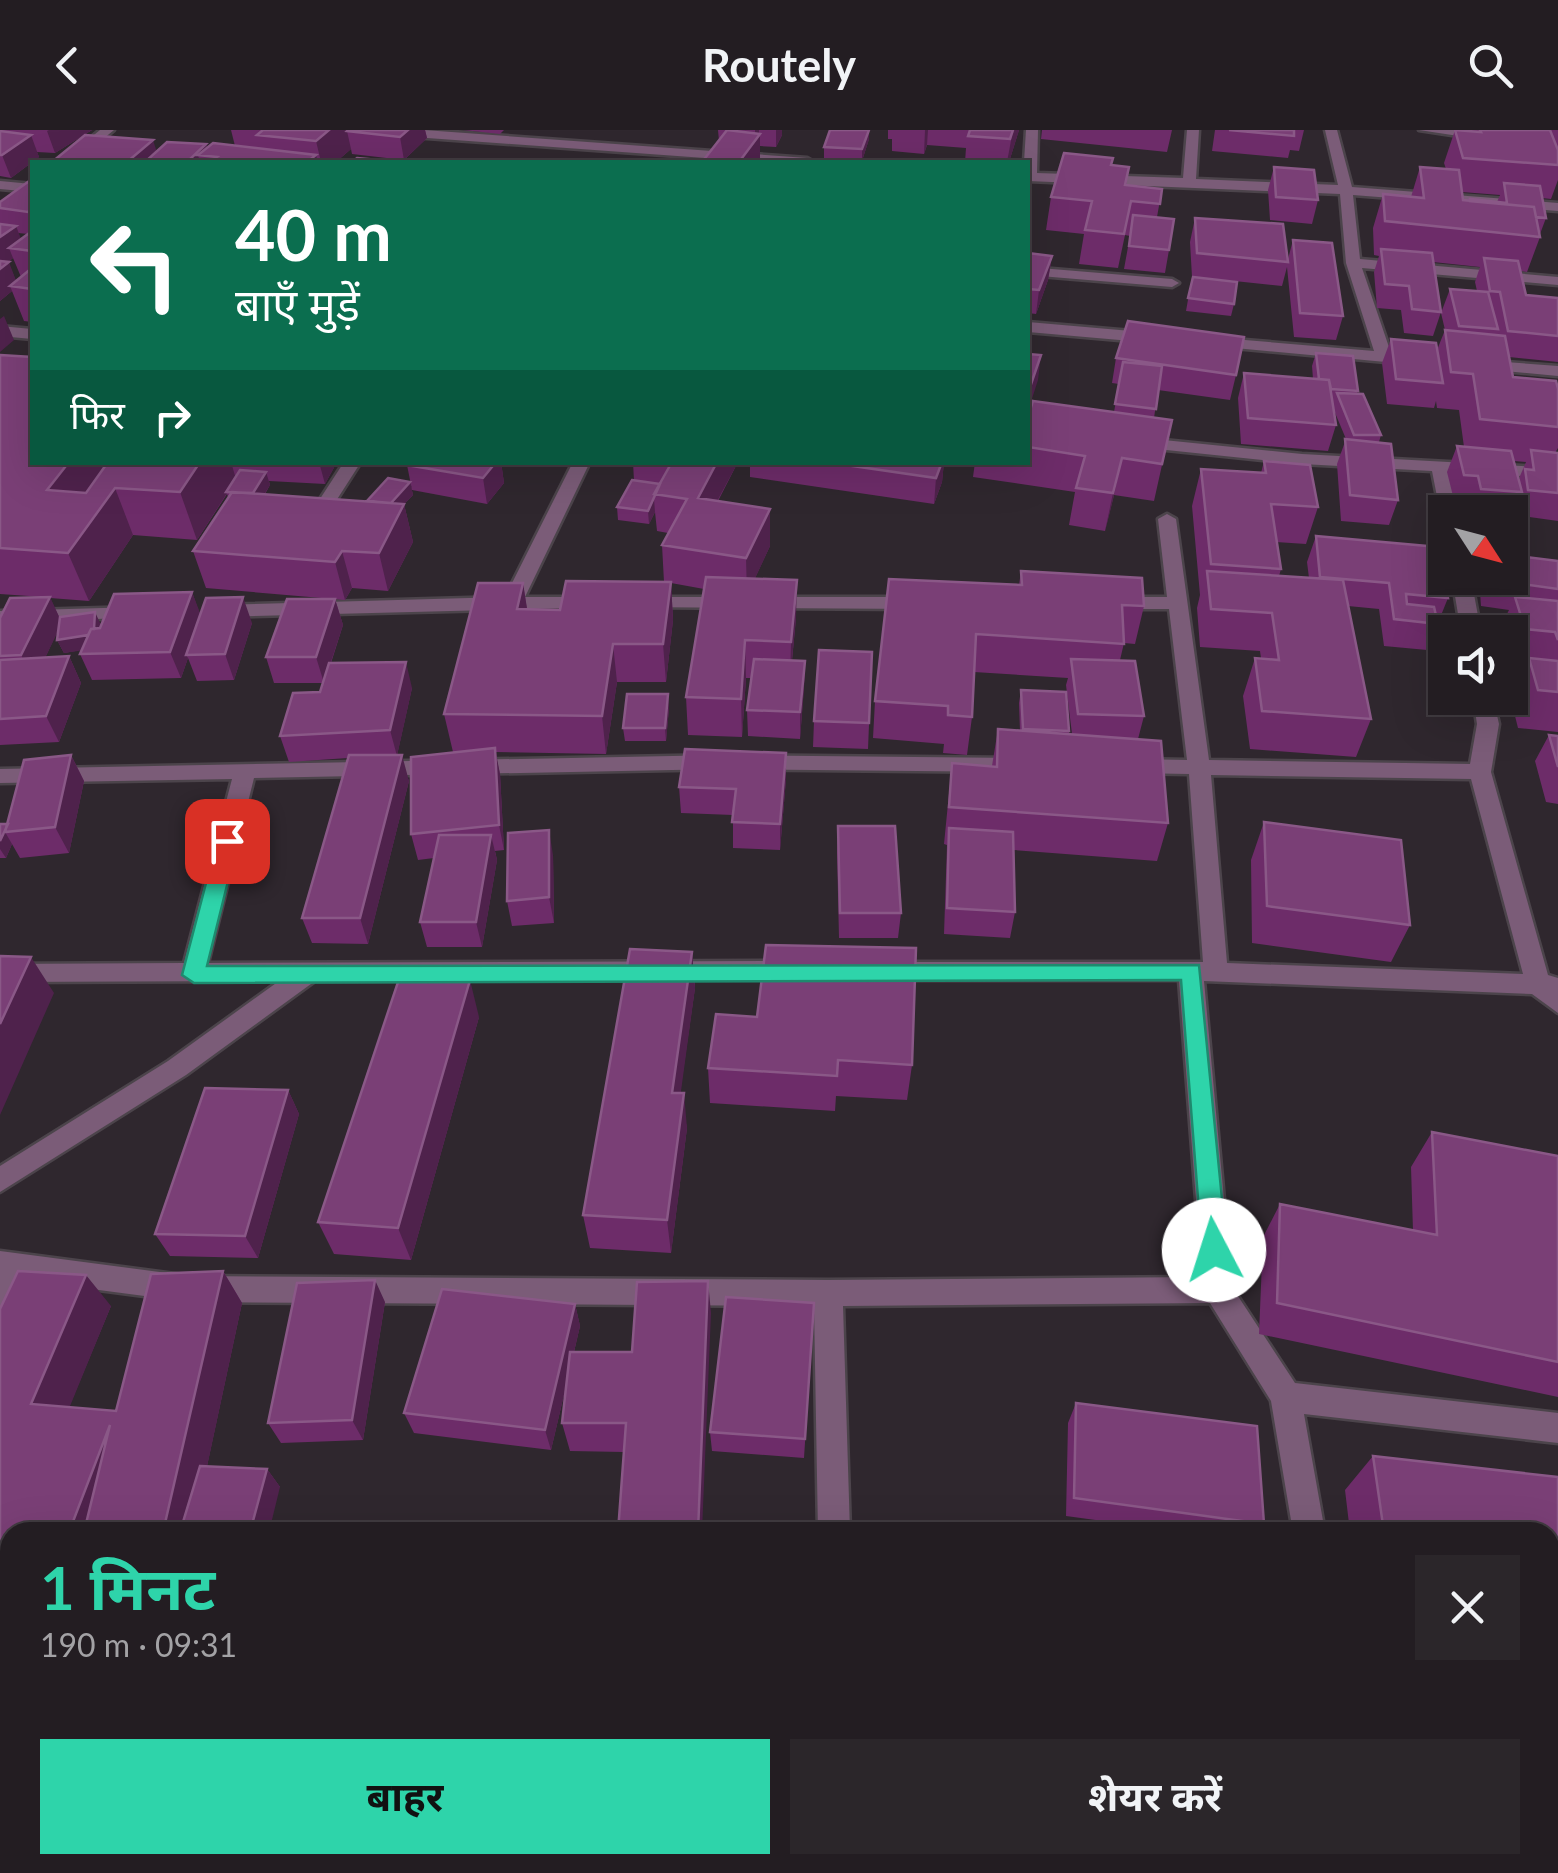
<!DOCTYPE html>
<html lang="hi">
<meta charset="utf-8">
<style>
body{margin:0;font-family:Lato,"Noto Sans Devanagari",sans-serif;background:#2b262a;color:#f1f3f6;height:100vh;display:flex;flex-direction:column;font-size:38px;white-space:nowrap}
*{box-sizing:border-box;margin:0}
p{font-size:32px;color:#a3a2a5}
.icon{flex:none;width:55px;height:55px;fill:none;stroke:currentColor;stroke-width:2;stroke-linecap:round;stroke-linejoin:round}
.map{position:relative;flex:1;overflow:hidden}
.drawer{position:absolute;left:0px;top:1392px;width:1560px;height:352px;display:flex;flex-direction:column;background:#231d22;border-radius:30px 30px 0 0;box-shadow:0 10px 40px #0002,0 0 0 2px #403b40}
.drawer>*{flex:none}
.banner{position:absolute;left:30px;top:30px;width:1000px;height:305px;border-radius:0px;box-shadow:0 10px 40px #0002,0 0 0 2px #403b40;background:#0b6e4f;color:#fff;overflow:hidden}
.needle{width:65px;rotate:126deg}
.buttons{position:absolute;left:1428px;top:365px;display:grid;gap:20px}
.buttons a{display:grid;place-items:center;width:100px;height:100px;border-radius:0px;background:#231d22;box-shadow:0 10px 40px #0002,0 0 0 2px #403b40;font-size:50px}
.pin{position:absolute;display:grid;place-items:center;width:85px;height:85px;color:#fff;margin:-42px;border-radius:20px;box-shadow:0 5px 15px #0006}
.me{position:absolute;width:110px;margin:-55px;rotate:355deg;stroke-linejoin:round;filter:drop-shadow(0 0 8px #0008)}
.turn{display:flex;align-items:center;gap:35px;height:210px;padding:0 40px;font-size:45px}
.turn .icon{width:130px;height:130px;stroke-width:2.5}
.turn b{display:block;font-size:70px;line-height:85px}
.then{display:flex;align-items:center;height:95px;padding:0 40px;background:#0003;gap:20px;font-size:38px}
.round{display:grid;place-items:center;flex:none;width:105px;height:105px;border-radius:0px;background:#2b262a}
.headline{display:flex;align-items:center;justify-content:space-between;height:170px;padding:0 40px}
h1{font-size:60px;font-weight:700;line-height:75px;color:#2ed4aa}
.button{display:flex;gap:20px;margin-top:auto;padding:20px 40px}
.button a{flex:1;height:115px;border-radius:0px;background:#2ed4aa;color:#111;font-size:40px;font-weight:700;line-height:115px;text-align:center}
.button a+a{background:#2b262a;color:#f1f3f6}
header{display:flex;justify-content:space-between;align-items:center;height:130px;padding:0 40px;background:#231d22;font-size:45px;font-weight:700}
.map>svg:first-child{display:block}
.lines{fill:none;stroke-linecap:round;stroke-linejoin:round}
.street-casing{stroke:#4c444b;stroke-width:5}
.street{fill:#7b5c78;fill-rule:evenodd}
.wall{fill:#6d2c69;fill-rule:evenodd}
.shaded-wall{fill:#4f224c}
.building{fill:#7a3f76;stroke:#8a5887;stroke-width:2.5}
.route{fill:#2ed4aa;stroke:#1e8a6e;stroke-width:2.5}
</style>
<header><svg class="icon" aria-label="back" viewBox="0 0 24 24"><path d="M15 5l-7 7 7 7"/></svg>Routely<svg class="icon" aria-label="search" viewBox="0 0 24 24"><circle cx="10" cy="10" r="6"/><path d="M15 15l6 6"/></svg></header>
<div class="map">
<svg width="1558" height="1743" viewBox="0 0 1558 1743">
<rect width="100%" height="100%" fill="#2f272e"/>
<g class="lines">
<defs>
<path id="street" d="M100 0H114L75 32H61Z
M366 0H424L807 28 814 32H760L372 4Z
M1026 0H1038L1037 43 1183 48 1187 0H1199L1196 49 1338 55 1325 0H1337L1352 57 1558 73V81L1353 65 1360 129 1558 147V155L1362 138 1391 223 1424 227V233L1418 235 1203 215 1201 212 1209 207 1374 221 1346 133 1340 64 1028 51V32H1024Z
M1419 0H1464L1491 6 1485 10Z
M0 51 32 54V62L0 59Z
M1028 137 1172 149 1179 153 1172 157 1028 145Z
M1028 192 1154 203 1162 208 1154 213 1028 202Z
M0 196 32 199V209L0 206Z
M1478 230 1558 236V246L1472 238 1470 235Z
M1134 307 1302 324 1558 338V348L1450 342 1458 382H1445V386L1440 382 1432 341 1302 334 1128 316V308Z
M344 332H361L318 399H306L303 395Z
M573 332H590L525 467H595L602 469V477L217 487 207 481 217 475 505 467Z
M1167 384 1176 389 1209 630 1470 634 1477 594 1473 568H1493L1499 594 1491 642 1548 845 1558 848V883L1532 864 1204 851 1232 1157 1295 1253 1558 1283V1313L1304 1284 1325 1402H1293L1271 1271 1210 1173 843 1176 850 1402H818L814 1176 190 1172 23 1150 10 1182 0 1186V1121L190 1146 828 1150 1202 1147 1179 850H885L873 841 885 832H1203L1189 644 1132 643 1121 636 1132 629 1187 630 1169 479H1110L1100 473 1110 467H1167L1158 389ZM1211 645 1471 649 1523 844 1227 833Z
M1452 448H1471L1481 502H1461Z
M640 467H920L930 473 920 479 633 477V469Z
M137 477 144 479V487L0 493V481Z
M723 625 1028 628 1039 635 1028 642 723 639 254 648 208 833 795 831 807 840 795 849 315 851 186 945 0 1062V1036L168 931 279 851 0 852V834L184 833 232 649 0 653V639Z
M0 1459 10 1460V1494L0 1493Z
M799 1735H837L836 1743H798Z
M1337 1735H1375V1743H1337Z"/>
</defs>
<use href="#street" class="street-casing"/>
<use href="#street" class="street"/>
</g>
<path class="wall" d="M0 0H92L55 23 37 22 39 27 11 48 0 46Z
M231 0H425L427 8 404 30 352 24 351 19 336 32H52L157 21 206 14 207 18 235 16Z
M463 0H504L500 4Z
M718 0H776V5H782L776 17 760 16V32H702L719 11Z
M888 0H1019L1009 32H965L966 18 927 15 924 24 892 21V9H888Z
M1042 0H1172L1167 22 1041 9Z
M1215 0H1304L1299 21 1290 20 1288 28 1212 21Z
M1455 0H1558V50L1551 69 1542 68 1546 88 1540 104V107L1527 142 1521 141 1526 165 1558 168V232L1509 227 1513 247 1558 259V318L1555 323H1558V391L1516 385 1515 377 1510 388V382H1470L1468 372 1454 370 1447 342 1457 316 1464 317 1459 280 1437 278 1436 271 1434 278 1387 274 1382 233 1391 209 1437 220 1445 200 1441 183 1450 159 1477 161 1475 152 1480 137 1433 132 1441 182 1433 206 1404 203 1401 180 1377 178 1374 142 1379 126 1374 125 1373 98 1383 64 1411 67 1420 37 1446 39 1444 33ZM1462 62 1500 65 1497 72 1463 70ZM1514 331 1526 332 1520 346 1519 353Z
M869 9 862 31 824 28V17Z
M1111 35 1129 37 1126 55 1162 59 1157 87 1169 120 1165 143 1124 139 1130 106 1125 105 1118 138 1079 134 1084 104 1046 100 1051 67Z
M1274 37 1318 70 1312 94 1270 90 1268 60Z
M32 49V192L24 191 12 161 0 171V72ZM18 103 28 104 21 110ZM13 128 21 147 16 151 8 132Z
M1195 88 1288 129 1293 110 1343 186 1336 210 1294 207 1287 137 1282 156 1225 150 1234 174 1231 186 1186 181 1192 147 1190 112Z
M1028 123 1052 126 1048 150 1036 184 1028 183Z
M1316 223 1358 261 1357 263 1381 305 1379 312 1398 370 1389 395 1341 391 1337 334 1346 309 1333 278 1336 295 1328 321 1241 314 1238 268 1244 243 1313 249 1312 236Z
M0 225 32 332H337L325 354 269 351 270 355 265 364 367 372 410 352 413 365 404 374 413 412 388 461 352 458 345 470 206 458 193 421 228 367 227 364 197 410 133 405 89 471 50 468 60 489 101 495 192 462 200 485 252 493 234 550 197 551 188 528 181 548 92 550 80 524 81 520 64 523 57 510 58 500 45 528 69 526 81 553 59 612 0 615V488L43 467 0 464Z
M1116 228 1236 245 1230 270 1158 260 1154 288 1172 290 1154 371 1114 365 1105 401 1069 395 1075 362 973 347 975 332H1028V287L1114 282 1119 254 1112 253Z
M1264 331 1318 377 1306 414 1276 412 1281 439 1279 446 1309 448 1307 432 1316 406 1448 468 1427 520 1384 516 1379 479 1348 476 1371 589 1356 627 1250 619 1243 566 1255 528H1261L1260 521 1200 517 1197 478 1200 465 1192 376 1201 339 1261 343Z
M409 332H501L504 353 487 374 412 360 407 335Z
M633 332H738L718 371 770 416 755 448 796 488 792 531H805L804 557 800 609 748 606 747 580 752 548H746L742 607 688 605 686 567 704 459 671 453 673 490 666 552H617L606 624 495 622 500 644 504 720 495 721 497 730 482 817H427L420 792 434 728 418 730 411 704 460 622H453L444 584 523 453 527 480H560L664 452 662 415 668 403 657 401 655 382 649 394 618 390 617 377 634 351Z
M750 332H944L942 352 934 374 750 347Z
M1558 431V602L1518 598 1510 566 1524 539 1510 538V502H1498L1509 480 1481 476 1479 448H1510Z
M1021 441 1144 476 1135 514 1124 513 1120 530 1144 586 1138 609 1168 693 1157 731 1014 720 1015 782 1010 808 944 804 947 715 944 714 952 633 992 636 998 599 1020 601 1019 573 1021 560 1069 601V604H1072L1066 555 1068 548 974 542 972 587 967 625 943 623 944 614 873 608 875 571 1019 455Z
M335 469 343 495 331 533 412 558 397 625 409 651 368 814 312 813 302 788 348 628 289 632 280 606 320 562 323 553H274L266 527Z
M872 522 868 619 813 617 814 591Z
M669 578 666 611H625L623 598Z
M1549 605 1558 606V674L1546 672 1535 631Z
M71 625 84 651 69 723 20 728 12 714 6 728H0V694H7Z
M786 649 780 720 733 718V685L681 683 679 657Z
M1264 692 1410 795 1391 832 1252 813 1251 730Z
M838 696 901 783 898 808H839L837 722Z
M553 725 554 793 512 796 507 771Z
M692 822 695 858 680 963 687 998 671 1123 590 1118 583 1085Z
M716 884 912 935 907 970 836 966 835 981 710 973 708 938Z
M479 887 411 1130 334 1124 318 1092Z
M288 960 299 984 258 1128 170 1126 155 1104Z
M1432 1002 1558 1026V1267L1259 1204 1263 1107 1280 1074 1413 1101 1411 1037Z
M223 1141 242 1173 207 1336 267 1339 280 1357 10 1402V1447L0 1446V1179L111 1176 69 1277 116 1281Z
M385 1172 363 1310 281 1313 268 1293Z
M814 1173 804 1328 712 1321 710 1302Z
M575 1174 580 1196 574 1222H632L711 1183 624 1322 570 1321 562 1293 566 1256 551 1320 414 1303 404 1283Z
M1076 1273 1264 1394 1258 1402H1184L1066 1386 1068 1293Z
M1373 1326 1558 1347V1666L1550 1665V1402H1350L1345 1360Z"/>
<path class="shaded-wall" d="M49 0H92L55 23 47 1Z
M329 0H362L347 1 351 19 336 32H321L316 11Z
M408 0H425L427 8 404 30 400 7Z
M755 0H759V5L760 4V32H739L755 11Z
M776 0H782V5L776 17Z
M869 0V9L862 31V19Z
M925 0H928L927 15 924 24Z
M1013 0H1019L1009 32H1007Z
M31 5 39 27 11 48 2 25Z
M153 10 160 32H127Z
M206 14 209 26 198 25 200 32H187Z
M316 25 318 32H307Z
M32 78V94L28 82Z
M16 96 25 119 9 118 13 128 0 138V107Z
M1052 126 1048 150 1036 184 1039 160Z
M9 132 18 156H10L12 161 0 171V139Z
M4 186 14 210 0 222V189Z
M1041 225 1038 250 1028 281V263Z
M1122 328 1114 365 1105 401 1113 363Z
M69 332H123L68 408 47 360Z
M200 332H231L236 349 197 410 180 362Z
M319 332H337L325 354Z
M496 332H501L504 353 487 374 483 348Z
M717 332H738L699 405 698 368Z
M942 332H944L942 352 934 374 936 348Z
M266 342 270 355 257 376 253 363Z
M410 352 413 365 404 374 413 412 388 461 379 423 376 391Z
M115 358 133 405 89 471 68 423Z
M654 369 655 382 649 394 648 381Z
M770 379V416L747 466 746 428Z
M342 421 352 458 345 470 335 432Z
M797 450 796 488 790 549 791 512Z
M671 452 673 490 666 552 663 514Z
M523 453 529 491 517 479Z
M192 462 202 488 186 525 188 528 181 548 170 522Z
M50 467 62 493 34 551 21 525Z
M243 467 252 493 234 550 225 524Z
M335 469 343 495 324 553 316 527Z
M95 482 101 495 99 518 64 523 57 510Z
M745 510 746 548 742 607 741 569Z
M613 514 617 552 606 624 602 586Z
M69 526 81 553 59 612 46 586Z
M805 531 804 557 800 609V582Z
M406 532 412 558 397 626 390 600Z
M668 564 669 578 666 611 665 598Z
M495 618 500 644 504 720 499 695Z
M786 623V649L780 720V694Z
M71 625 84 651 69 723 55 697Z
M402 625 409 651 368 814 360 788Z
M8 694 5 702 12 714 6 728 0 719V711Z
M549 700 553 725 554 793 549 767Z
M491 705 497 730 482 817 476 792Z
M692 822 695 858 676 998 672 963Z
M31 827 54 863 0 985V894Z
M470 850 479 887 411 1130 398 1098Z
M288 960 299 984 258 1128 245 1106Z
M684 963 687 998 671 1123 667 1090Z
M223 1141 242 1173 193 1402H163Z
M86 1145 111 1176 59 1303 31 1274Z
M375 1150 385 1172 363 1310 352 1290Z
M708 1151 711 1183 702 1402H698Z
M575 1174 580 1196 551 1320 545 1300Z
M110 1295 106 1402H69Z
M267 1339 280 1357 269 1402H250Z
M0 1525 10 1532V1567L0 1596Z
M10 1735H48L46 1743H7Z"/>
<path class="building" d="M263 0H329L316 11 257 5Z
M348 0H408L400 7 347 1Z
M727 0 760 4 739 32H702Z
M830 0H869L862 19 824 17Z
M970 0H1013L1010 9 968 6Z
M1229 0H1294V6Z
M1455 0 1481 2 1480 0H1550L1558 20V35L1463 28Z
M0 1 31 5 2 25H0Z
M85 5 153 10 127 32H52Z
M167 12 206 14 187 32H145Z
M213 13 316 25 307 32H210L217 27 198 25Z
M1064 23 1113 28 1111 35 1129 37 1125 55 1162 59 1160 74 1131 71 1124 104 1085 100 1092 71 1051 67Z
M357 28 391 31 389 32H352Z
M1274 37 1314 40 1318 70 1276 67Z
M1420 37 1459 40 1463 70 1534 77 1540 107 1385 91 1383 64 1424 68Z
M32 49V78L28 82 0 78V72Z
M1504 53 1540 56 1546 88 1536 87 1534 77 1470 71V69L1507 73Z
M1133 85 1174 89 1169 120 1129 116Z
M1195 88 1283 94 1288 132 1197 123Z
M0 94 16 96 0 107Z
M32 101V121L9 118Z
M1293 110 1332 113 1343 186 1300 183Z
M1381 119 1432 123 1441 182 1412 179 1409 156 1385 154Z
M1028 123 1052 126 1039 160 1028 159Z
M1484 128 1518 131 1526 165 1558 168V206L1508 201 1500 162 1490 161Z
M0 131 9 132 0 139Z
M32 138V159L10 156Z
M1193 147 1237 152 1234 174 1188 168Z
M1450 159 1488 162 1498 199 1459 196Z
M1128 191 1244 207 1236 245 1116 228Z
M1445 200 1505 206 1513 247 1556 251 1558 259V297L1480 289 1473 244 1451 242Z
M1391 209 1436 213 1443 253 1396 249Z
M1316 223 1353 226 1358 261 1331 259 1329 250 1319 249Z
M1028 224 1041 225 1028 263Z
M0 225 32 227V332H69L47 360 86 363 108 332H200L180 362 115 358 68 423 0 418Z
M1123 232 1162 236 1156 279 1115 274Z
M1244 243 1329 250 1336 295 1248 288Z
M1337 263 1363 264 1381 305H1354Z
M1033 271 1172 290 1162 334 1122 328 1113 363 1076 358 1085 326 1028 317V287Z
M1345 309 1391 314 1398 370 1350 365Z
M1457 316 1511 321 1522 362 1481 359 1478 346 1464 345Z
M1531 320 1558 323V363L1528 360 1525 339 1534 340Z
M1264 331 1310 335 1318 377 1271 374 1281 439 1211 434 1201 339 1266 343Z
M409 332H496L483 348 407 335Z
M672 332H717L698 368 770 379 746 428 662 415 687 369 654 364Z
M825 332H942L936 348Z
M240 340 266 342 253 363 226 362Z
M388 348 410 352 391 373 367 371Z
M632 350 660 354 648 381 617 377Z
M232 362 404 374 379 423 342 421 335 432 193 421Z
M1316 406 1438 417 1448 468 1406 464 1407 474 1434 477 1438 494 1394 489 1389 453 1320 447Z
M1510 425 1558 431V459L1493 450V448H1510Z
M1021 441 1142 448 1144 476 1122 475 1124 514 976 504 972 587 948 585V576L875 571 889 449 1022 455Z
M1207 441 1343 450 1371 589 1262 581 1255 528 1279 530 1272 483 1211 479Z
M706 447 797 450 791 512 745 510 741 569 686 567Z
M566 451 671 452 663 514H613L602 586 444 584 478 453H523L517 479 560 480Z
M192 462 170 522 80 524 91 499 100 498 114 464Z
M50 467 21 525 0 526V488L10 468Z
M243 467 225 524 186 525 206 468Z
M1515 467 1558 471V510L1555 502 1525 499Z
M287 469H335L316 527H266Z
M95 482 94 499H91L88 505 57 510 60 487Z
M819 520 872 522 869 593 814 591Z
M69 526 46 586 0 589V530Z
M1529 528 1558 531V562L1538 560Z
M754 529 805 531 800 582 747 580Z
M1071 529 1135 531 1144 586 1078 584Z
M406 532 390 600 280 606 293 563 320 562 329 533Z
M1021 560 1066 562 1069 601 1023 599Z
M627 564H668L665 598H623Z
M998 599 1161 611 1168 693 949 677 952 633 997 637Z
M1549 605 1558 606V637Z
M495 618 499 695 411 704V627Z
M685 619 786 623 780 694 732 692 736 659 679 657Z
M71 625 55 697 5 702 24 630Z
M349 625H402L360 788H302Z
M1264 692 1401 710 1410 795 1267 776Z
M0 694H8L0 711Z
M838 696H895L901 783H840Z
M949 698 1013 702 1015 782 947 778Z
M549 700V767L507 771 508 703Z
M439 705H491L476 792H420Z
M766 815 916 818 912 935 838 930 837 946 708 938 716 884 757 887Z
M630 819 692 822 672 963H684L667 1090 583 1085Z
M0 826 31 827 0 894Z
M400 846 470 850 398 1098 318 1092Z
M205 958 288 960 245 1106 155 1104Z
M1432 1002 1558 1026V1232L1277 1173 1280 1074 1437 1105Z
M18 1141 86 1145 31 1274 116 1281 151 1144 223 1141 163 1402H84L110 1295 69 1402H10V1425L0 1424V1179Z
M375 1150 352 1290 268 1293 297 1153Z
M708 1151 698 1402H618L626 1293H562L570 1222H632L637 1152Z
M442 1159 575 1174 545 1300 404 1283Z
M726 1167 814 1173 805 1309 710 1302Z
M1076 1273 1257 1296 1264 1394 1074 1368Z
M1373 1326 1558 1347V1639L1550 1638V1402H1384Z
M200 1336 267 1339 250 1402H180Z
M0 1693 10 1694V1733L7 1743H0Z
M870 1735H1097V1743H869Z"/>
<path class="route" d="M227 704 238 711 207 836 1199 835 1227 1120 1224 1128 1214 1131 1205 1128 1202 1120 1181 850 194 853 182 845 217 711Z"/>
</svg>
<div class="buttons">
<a><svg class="needle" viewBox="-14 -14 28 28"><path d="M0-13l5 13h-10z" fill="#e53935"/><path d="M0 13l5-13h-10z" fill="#a3a2a5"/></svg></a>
<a><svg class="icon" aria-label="sound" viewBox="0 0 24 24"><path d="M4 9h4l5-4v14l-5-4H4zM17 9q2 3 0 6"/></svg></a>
</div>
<div class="pin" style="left:227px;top:711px;background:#d93025"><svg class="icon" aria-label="arrive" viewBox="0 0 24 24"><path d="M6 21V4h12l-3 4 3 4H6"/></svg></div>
<svg class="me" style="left:1214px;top:1120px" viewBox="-20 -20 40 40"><circle r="19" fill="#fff"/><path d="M0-13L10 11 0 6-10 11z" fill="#2ed4aa"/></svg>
<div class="banner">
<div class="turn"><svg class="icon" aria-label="left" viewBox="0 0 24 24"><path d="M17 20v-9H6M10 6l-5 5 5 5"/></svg><div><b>40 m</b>बाएँ मुड़ें</div></div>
<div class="then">फिर<svg class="icon" aria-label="right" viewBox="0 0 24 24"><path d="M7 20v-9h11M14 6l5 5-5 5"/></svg></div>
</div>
<section class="drawer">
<div class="headline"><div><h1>1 मिनट</h1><p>190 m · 09:31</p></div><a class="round"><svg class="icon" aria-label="close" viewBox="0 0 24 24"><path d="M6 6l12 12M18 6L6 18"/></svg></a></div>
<div class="button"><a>बाहर</a><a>शेयर करें</a></div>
</section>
</div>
